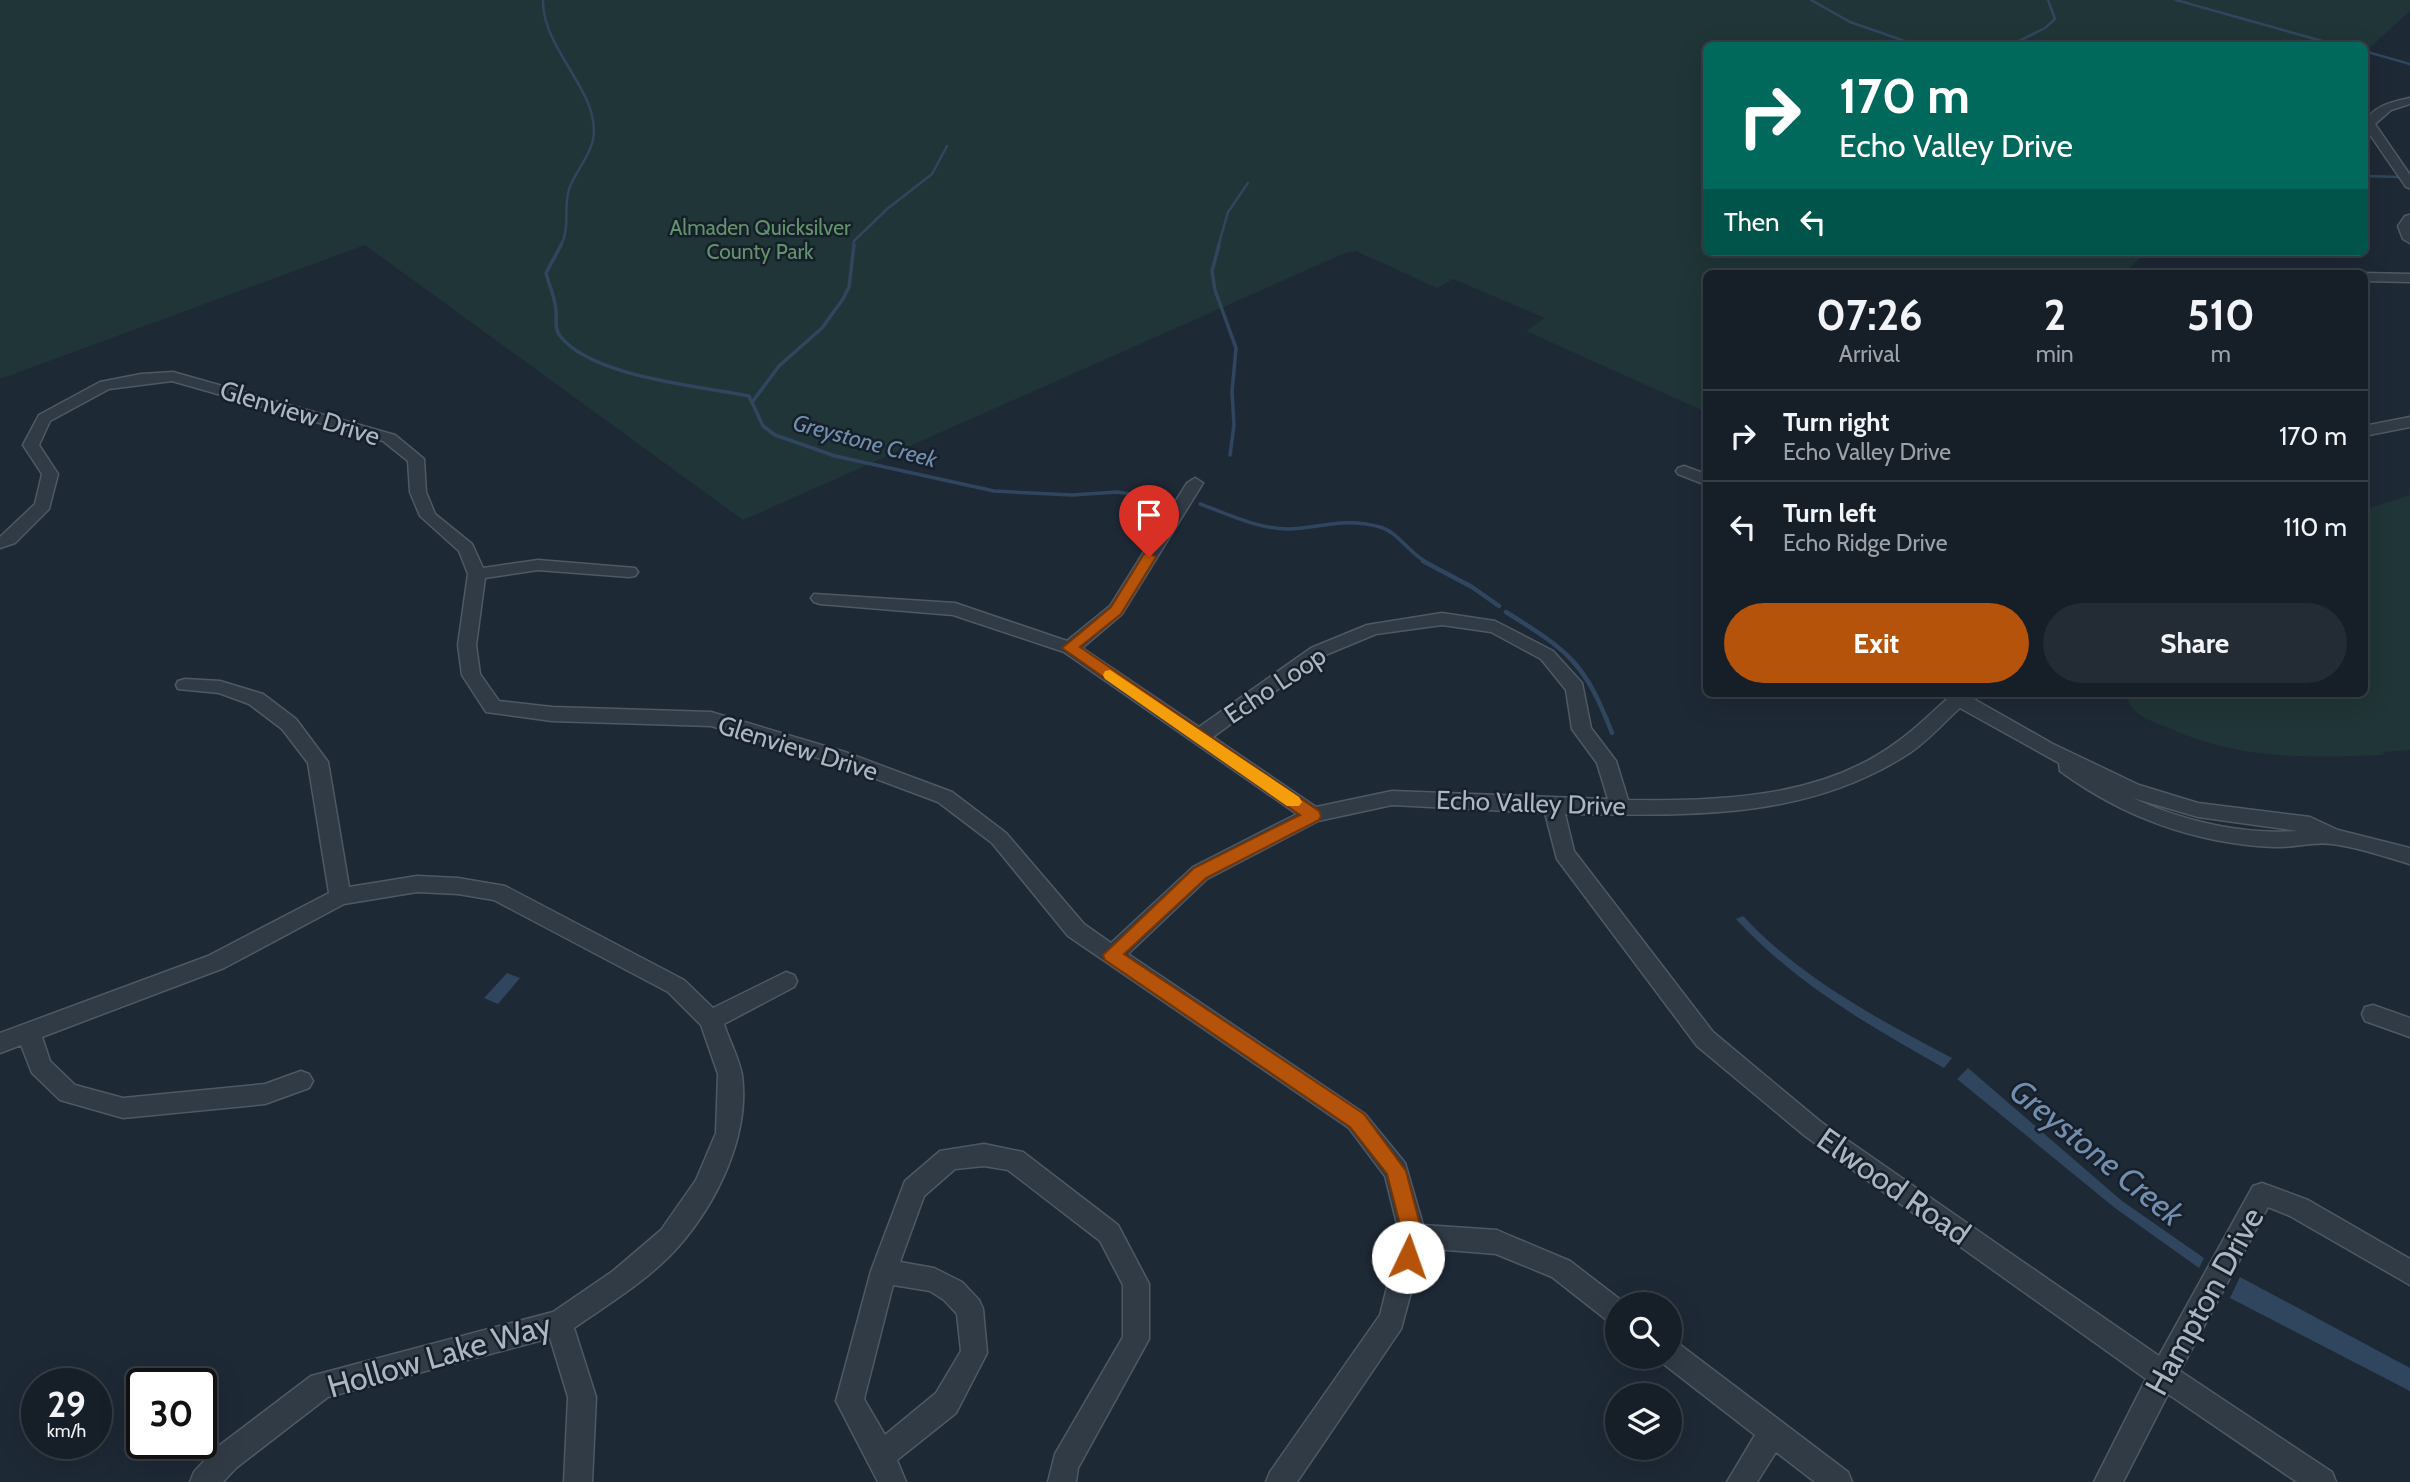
<!DOCTYPE html>
<style>
body{margin:0;font-family:Cabin,sans-serif;background:#232c34;color:#f1f3f6;height:100vh;display:flex;flex-direction:column;font-size:26px;white-space:nowrap}
*{box-sizing:border-box;margin:0}
p{font-size:23px;color:#9ea2a8}
.icon{flex:none;width:38px;height:38px;fill:none;stroke:currentColor;stroke-width:2;stroke-linecap:round;stroke-linejoin:round}
.map{position:relative;flex:1;overflow:hidden}
.drawer{position:absolute;left:1703px;top:270px;width:665px;height:427px;display:flex;flex-direction:column;background:#161f28;border-radius:10px;box-shadow:0 7px 28px #0002,0 0 0 2px #353d45}
.drawer>*{flex:none}
.banner{position:absolute;left:1703px;top:42px;width:665px;height:214px;border-radius:10px;box-shadow:0 7px 28px #0002,0 0 0 2px #353d45;background:#00695c;color:#fff;overflow:hidden}
.fabs{position:absolute;left:1605px;top:1292px;display:grid;gap:14px}
.fabs a{display:grid;place-items:center;width:77px;height:77px;border-radius:50%;background:#161f28;box-shadow:0 7px 28px #0002,0 0 0 2px #353d45;font-size:35px}
.speed{position:absolute;left:21px;top:1368px;display:flex;gap:14px;font-size:35px;font-weight:700;text-align:center}
.speed>*{display:grid;place-content:center;width:91px;height:91px;border-radius:50%;background:#161f28;box-shadow:0 7px 28px #0002,0 0 0 2px #353d45;line-height:1}
.speed small{font-size:18px;font-weight:400}
.speed .limit{border:4px solid #111;border-radius:10px;background:#fff;color:#111}
.pin{position:absolute;display:grid;place-items:center;width:60px;height:60px;color:#fff;margin:-72px -30px;border-radius:50% 50% 50% 0;rotate:-45deg;box-shadow:0 0 7px #0007}
.pin .icon{rotate:45deg}
.me{position:absolute;width:77px;margin:-38px;rotate:3deg;stroke-linejoin:round;filter:drop-shadow(0 0 5px #0008)}
.turn{display:flex;align-items:center;gap:24px;height:147px;padding:0 21px;font-size:32px}
.turn .icon{width:91px;height:91px;stroke-width:2.5}
.turn b{display:block;font-size:49px;line-height:60px}
.then{display:flex;align-items:center;height:66px;padding:0 21px;background:#0003;gap:14px;font-size:26px}
.eta{display:flex;justify-content:space-evenly;align-items:center;height:119px;text-align:center}
.eta b{font-size:42px;font-weight:800;line-height:49px}
.cta{display:flex;gap:14px;margin-top:auto;padding:14px 21px}
.cta a{flex:1;height:80px;border-radius:42px;background:#b45309;color:#fff;font-size:28px;font-weight:800;line-height:80px;text-align:center}
.cta a+a{background:#232c34;color:#f1f3f6}
ul{padding:0;list-style:none}
li{display:flex;align-items:center;gap:21px;height:91px;padding:0 21px;border-top:2px solid #353d45}
li div{flex:1}
li b{display:block;font-size:26px}
li em{font-style:normal}
.map>svg:first-child{display:block}
.green{fill:#203537}
.water{fill:#30465e}
.lines{fill:none;stroke-linecap:round;stroke-linejoin:round}
.stream-far2{stroke:#30465e;stroke-width:2.5}
.stream-far1{stroke:#30465e;stroke-width:3.5}
.stream{stroke:#30465e;stroke-width:4.5}
.minor-casing{stroke:#4f5965;stroke-width:3}
.minor{fill:#313b46;fill-rule:evenodd}
.route{fill:#b45309;stroke:#753606;stroke-width:2}
.slow{fill:#f59e0b}
.labels{text-anchor:middle;dominant-baseline:central;stroke-width:5;stroke-linejoin:round;paint-order:stroke}
.far-park-label{font-size:21px;fill:#62946b;stroke:#17202a}
.far-water-label{font-size:23px;font-style:italic;fill:#728eae;stroke:#17202a}
.street-label{font-size:26px;fill:#abb6c4;stroke:#17202a}
.near-street-label{font-size:32px;fill:#abb6c4;stroke:#17202a}
.near-water-label{font-size:33px;font-style:italic;fill:#728eae;stroke:#17202a}
</style>
<div class="map">
<svg width="2410" height="1482" viewBox="0 0 2410 1482">
<rect width="100%" height="100%" fill="#1e2936"/>
<path class="green" d="M0 0H2410V11L2364 53V46H1706V252H2146L2125 273H1706V412L1526 331 1545 318 1453 279 1437 288 1356 251 1345 253 743 520 365 245 0 379Z
M2410 495V750L2383 752 2384 755C2305 758 2242 760 2168 728 2149 720 2131 715 2125 693H2364V510Z"/>
<path class="water" d="M1743 916C1802 979 1876 1018 1952 1058L1944 1068C1867 1024 1797 985 1736 919Z
M507 973 520 978 498 1004 484 998Z
M1968 1068 2122 1201 2204 1258 2199 1268 2115 1208 1957 1079Z
M2240 1277 2410 1368V1391L2230 1298Z"/>
<g class="lines">
<path class="stream-far2" d="M543 0C542 50 602 93 593 140 589 158 575 172 569 189 563 209 571 228 560 247
M1811 0 1850 22 1919 46
M2176 0 2340 46
M2009 46 2045 28 2055 19 2048 0
M2364 51 2410 64
M2364 176 2400 177
M853 247 854 241 887 209 932 174 947 146
M1218 247 1228 212 1248 183"/>
<path class="stream-far1" d="M561 245 546 273C549 285 555 297 556 310 557 319 554 328 560 336 592 377 699 386 749 396L763 426 775 435 835 456 994 491 1072 495 1117 492 1178 501
M1219 245 1212 271 1215 290 1236 348 1232 392 1234 425 1230 455
M753 401 779 366 822 328 843 299 849 287 854 245
M1200 504C1228 514 1258 529 1288 529 1322 528 1343 517 1380 527 1398 532 1409 553 1426 562"/>
<path class="stream" d="M1423 561 1472 587 1499 606
M1506 612C1569 651 1585 663 1612 733"/>
<defs>
<path id="minor" d="M2410 98V104L2391 110 2375 124 2410 175V188L2406 187 2364 126C2370 106 2392 102 2410 98Z
M2410 215V243L2403 239 2398 226 2405 216Z
M2364 273 2410 274V282L2364 281Z
M173 372 395 435 424 459 426 492 435 514 472 544 483 568 538 560 635 568 638 572 635 576 629 577 538 570 485 578 476 645 480 674 499 701 552 707 711 712 845 752 952 792 1006 833 1084 924 1111 943 1193 867 1297 814 1064 652 953 615 820 604 814 602 811 598 814 594 955 603 1067 641 1110 606 1187 483 1195 478 1203 483 1122 614 1082 648 1199 727 1311 648 1367 625 1442 613 1495 621 1553 651 1582 683 1591 728 1616 761 1628 800C1718 801 1821 799 1897 742 1917 728 1935 709 1954 693H1975L1972 698 2053 744 2139 785 2198 803 2310 817 2338 830 2410 848V864C2385 857 2358 847 2332 844 2314 841 2293 848 2274 847 2197 844 2122 817 2060 771L2059 763 1960 708C1943 723 1927 742 1908 754 1803 822 1684 815 1565 814L1574 851 1713 1032 1821 1122 2159 1356 2253 1186 2262 1183 2308 1200 2410 1259V1285L2290 1216 2268 1207 2180 1371 2332 1472 2336 1482H2297L2168 1394 2123 1482H2094L2146 1379 1805 1136 1697 1046 1557 859 1545 813 1392 805 1318 821 1207 879 1128 954 1365 1114 1405 1163 1423 1225 1497 1230 1506 1234 1570 1261 1626 1304H1617V1324L1608 1321 1552 1277 1496 1254 1423 1248 1401 1329 1297 1482H1266L1270 1472 1380 1315 1400 1236 1385 1176 1349 1128 1068 936 992 843 938 802 831 762 711 726 552 721 486 712 462 675 458 645 468 574 459 551 420 516 410 492 408 461 383 441 172 381 109 389 50 421 39 445 58 474 49 509 15 543 0 548V537L35 504 42 474 23 445 39 415 100 382 141 374ZM1442 625 1491 632 1541 659 1566 690 1572 729 1597 763 1608 799 1392 791 1316 807 1213 737 1323 656 1376 634ZM2133 798 2198 817 2298 831C2243 835 2182 821 2133 798Z
M2410 417V427L2364 436V426Z
M1684 466 1706 474V485L1678 474 1676 471 1678 468Z
M185 679 220 681 263 694 296 719 328 762 349 887 417 876 458 878 505 886 684 980 713 1008 786 972 794 975 797 981 794 987 724 1024C729 1040 739 1058 742 1075 750 1135 718 1201 679 1246 650 1279 610 1303 574 1328L596 1397 592 1482H564L568 1397 550 1338 328 1397 236 1468 223 1482H190L194 1472 216 1448 311 1376 553 1312 613 1271 661 1230 696 1180 716 1133 718 1074 701 1025 668 992 494 900 458 894 417 892 344 904 224 968 42 1037 50 1061 75 1085 123 1098 265 1084 301 1071 309 1074 313 1081 309 1088 265 1104 123 1118 60 1100 32 1073 21 1045 0 1053V1033L208 956 329 893 308 763 282 729 249 704 219 693 178 689 176 685 178 681Z
M2373 1005 2410 1018V1037L2365 1021 2362 1014 2365 1007Z
M984 1144 1023 1152 1118 1225 1149 1284V1339L1078 1468 1076 1482H1048L1055 1454 1123 1337V1285L1100 1241 1008 1170 984 1166 955 1169 924 1196 900 1262 934 1268 962 1282 979 1300 983 1309 987 1353 956 1413 897 1460 906 1482H878L836 1401 871 1271 905 1181 940 1151ZM893 1285 930 1291 944 1300 957 1314 961 1351 936 1393 885 1435 864 1399Z
M1670 1340 1679 1344 1848 1472 1852 1482H1815L1776 1452 1757 1482H1727L1755 1435 1661 1362 1658 1356H1670Z"/>
</defs>
<use href="#minor" class="minor-casing"/>
<use href="#minor" class="minor"/>
</g>
<path class="route" d="M1149 553 1156 557 1121 614 1080 647 1319 811 1321 816 1319 820 1206 878 1124 954 1364 1114 1406 1171 1423 1236 1415 1264 1408 1267 1400 1264 1397 1257 1403 1236 1387 1174 1350 1127 1105 960 1103 955 1194 868 1300 815 1062 648 1111 607 1144 554Z"/>
<path class="slow" d="M1110 670 1299 797 1302 802 1299 806H1287L1105 679 1103 675 1105 671Z"/>
<g class="labels">
<g class="far-park-label">
<text x="760" y="227">Almaden Quicksilver<tspan x="760" dy="24">County Park</tspan></text>
</g>
<g class="far-water-label">
<text transform="translate(865 441) rotate(15)">Greystone Creek</text>
</g>
<g class="street-label">
<text transform="translate(300 413) rotate(17)">Glenview Drive</text>
<text transform="translate(1275 685) rotate(-34)">Echo Loop</text>
<text transform="translate(798 748) rotate(17)">Glenview Drive</text>
<text transform="translate(1531 803) rotate(2)">Echo Valley Drive</text>
</g>
<g class="near-street-label">
<text transform="translate(1894 1186) rotate(35)">Elwood Road</text>
<text transform="translate(2204 1301) rotate(-61)">Hampton Drive</text>
<text transform="translate(439 1355) rotate(-16)">Hollow Lake Way</text>
</g>
<g class="near-water-label">
<text transform="translate(2097 1152) rotate(39)">Greystone Creek</text>
</g>
</g>
</svg>
<div class="fabs">
<a><svg class="icon" aria-label="search" viewBox="0 0 24 24"><circle cx="10" cy="10" r="6"/><path d="M15 15l6 6"/></svg></a>
<a><svg class="icon" aria-label="layers" viewBox="0 0 24 24"><path d="M12 4l9 5-9 5-9-5zM3 14l9 5 9-5"/></svg></a>
</div>
<div class="speed"><div>29<small>km/h</small></div><div class="limit">30</div></div>
<div class="pin" style="left:1149px;top:557px;background:#d93025"><svg class="icon" aria-label="arrive" viewBox="0 0 24 24"><path d="M6 21V4h12l-3 4 3 4H6"/></svg></div>
<svg class="me" style="left:1408px;top:1257px" viewBox="-20 -20 40 40"><circle r="19" fill="#fff"/><path d="M0-13L10 11 0 6-10 11z" fill="#b45309"/></svg>
<div class="banner">
<div class="turn"><svg class="icon" aria-label="right" viewBox="0 0 24 24"><path d="M7 20v-9h11M14 6l5 5-5 5"/></svg><div><b>170 m</b>Echo Valley Drive</div></div>
<div class="then">Then<svg class="icon" aria-label="left" viewBox="0 0 24 24"><path d="M17 20v-9H6M10 6l-5 5 5 5"/></svg></div>
</div>
<section class="drawer">
<div class="eta">
<div><b>07:26</b><p>Arrival</p></div>
<div><b>2</b><p>min</p></div>
<div><b>510</b><p>m</p></div>
</div>
<ul>
<li><svg class="icon" aria-label="right" viewBox="0 0 24 24"><path d="M7 20v-9h11M14 6l5 5-5 5"/></svg><div><b>Turn right</b><p>Echo Valley Drive</p></div><em>170 m</em></li>
<li><svg class="icon" aria-label="left" viewBox="0 0 24 24"><path d="M17 20v-9H6M10 6l-5 5 5 5"/></svg><div><b>Turn left</b><p>Echo Ridge Drive</p></div><em>110 m</em></li>
</ul>
<div class="cta"><a>Exit</a><a>Share</a></div>
</section>
</div>
